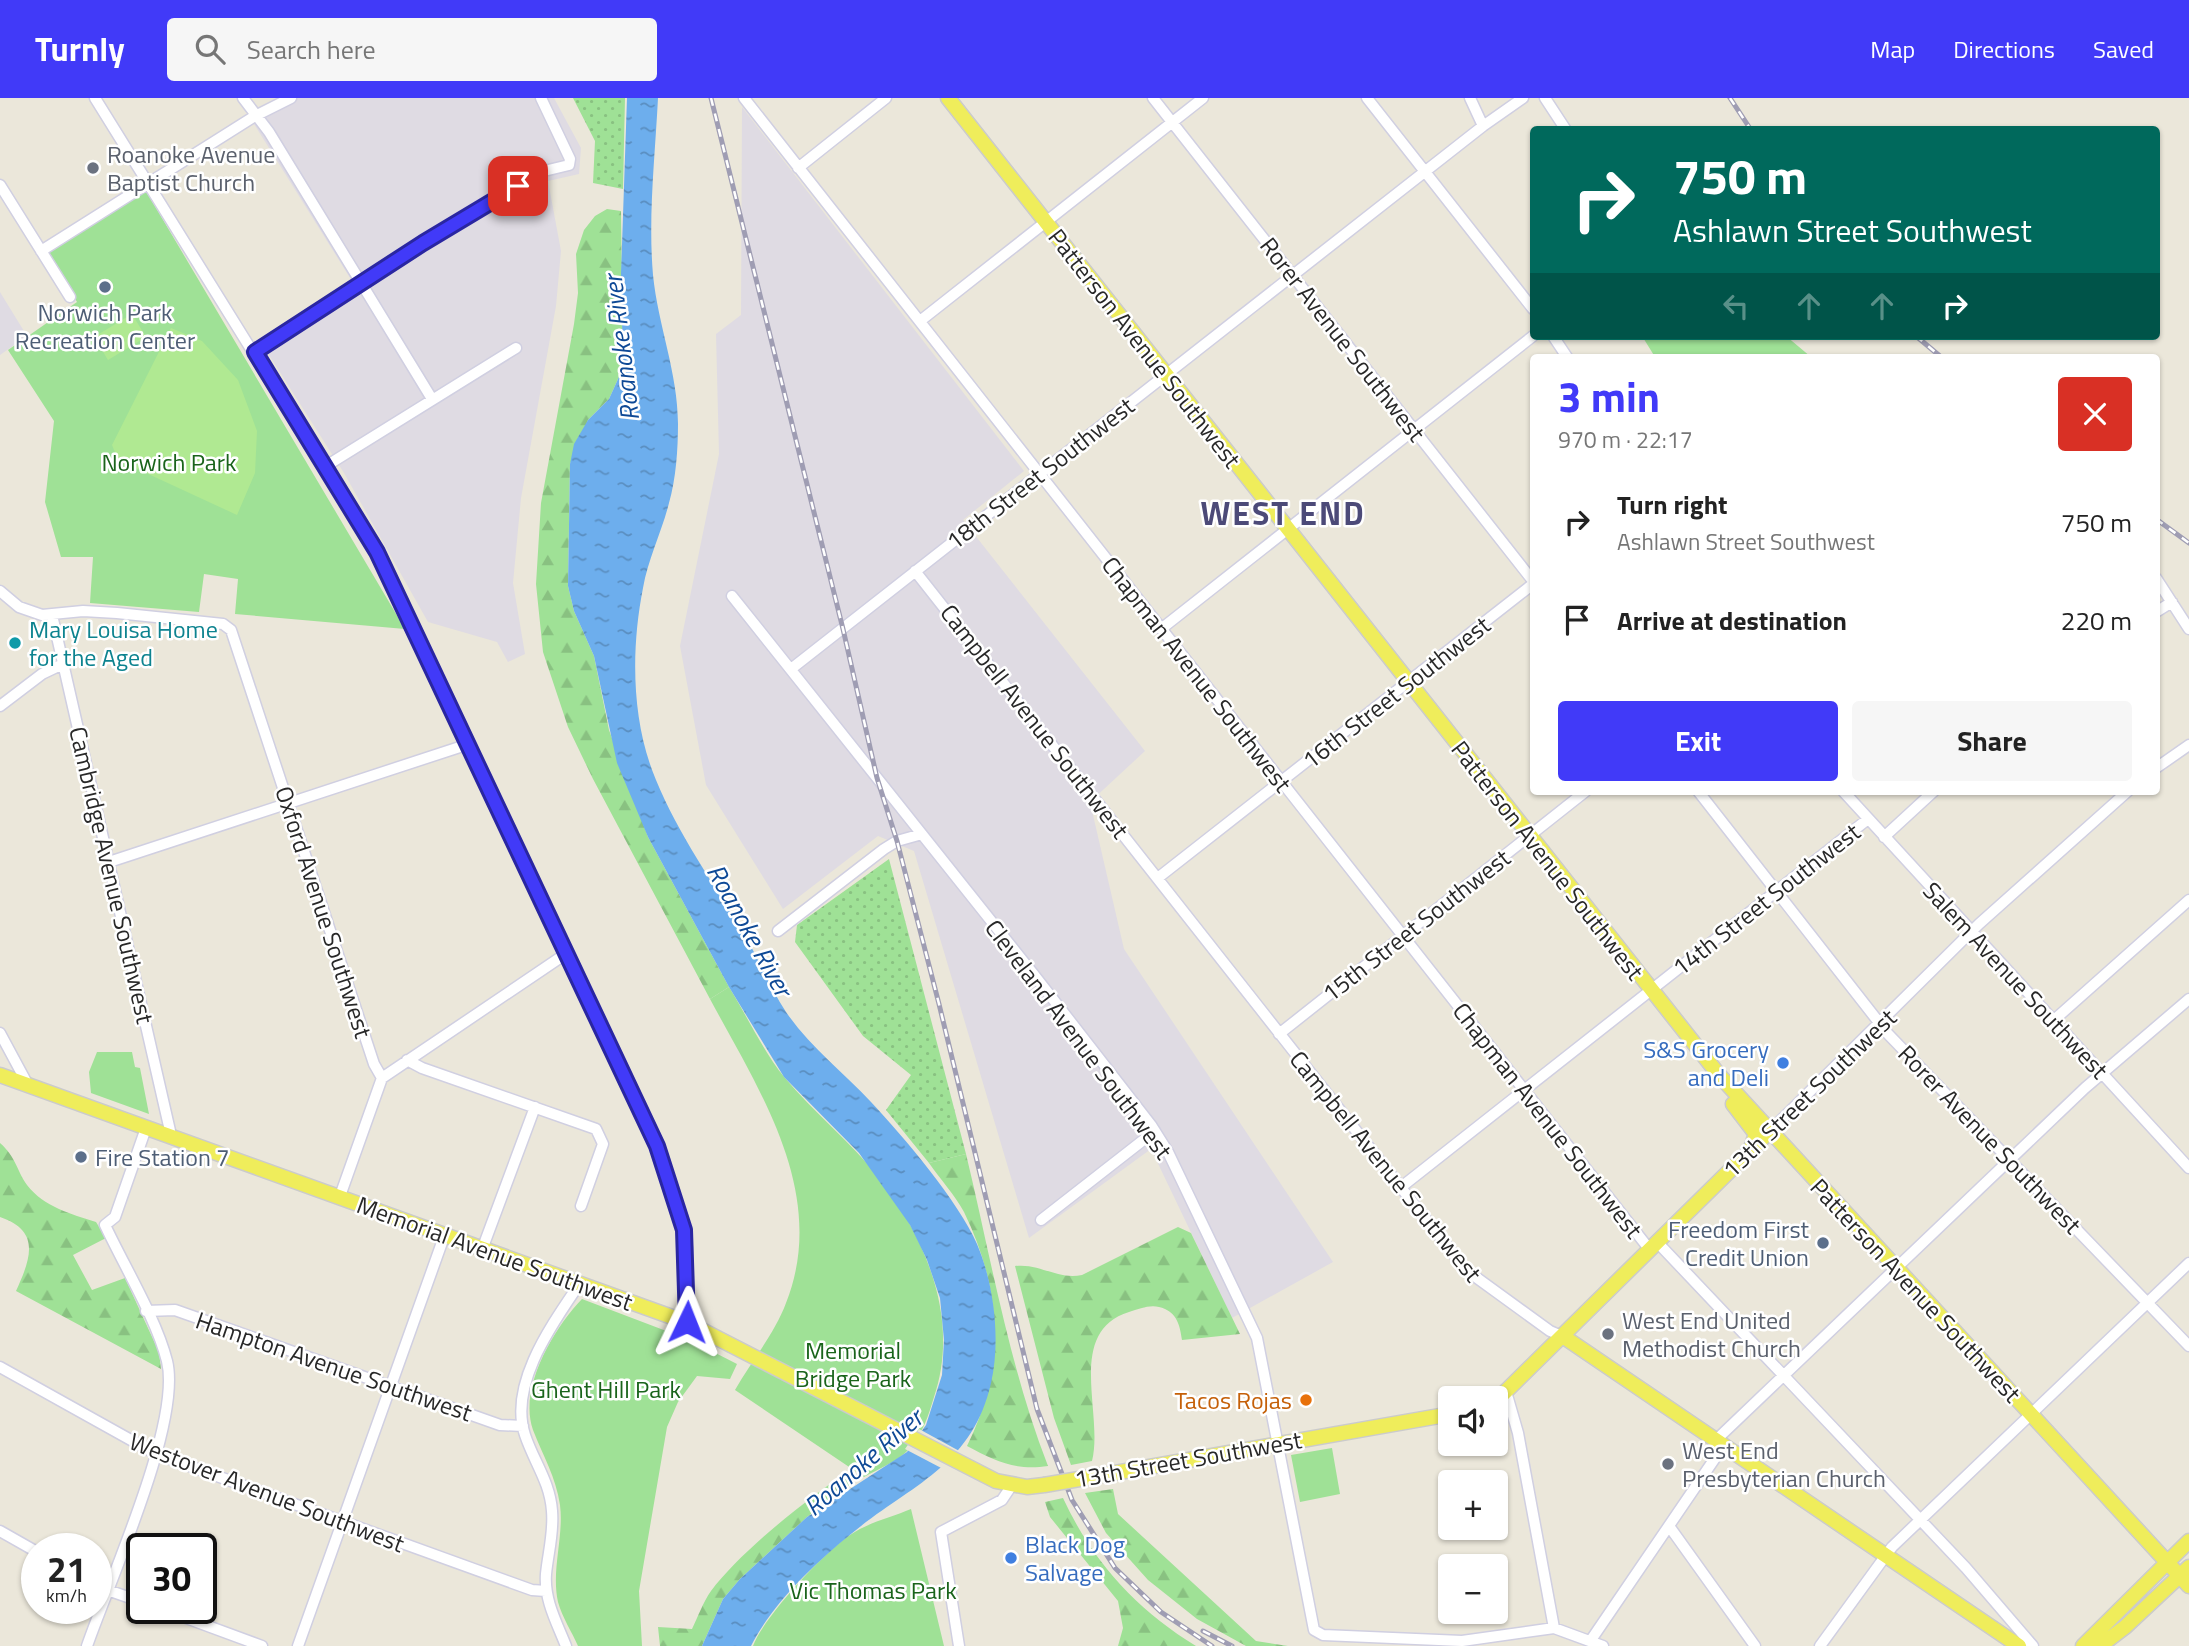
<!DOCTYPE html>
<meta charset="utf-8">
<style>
body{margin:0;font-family:"Titillium Web",sans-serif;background:#f6f6f6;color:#222;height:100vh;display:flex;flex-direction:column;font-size:26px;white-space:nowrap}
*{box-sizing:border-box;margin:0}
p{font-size:23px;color:#767676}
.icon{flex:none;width:38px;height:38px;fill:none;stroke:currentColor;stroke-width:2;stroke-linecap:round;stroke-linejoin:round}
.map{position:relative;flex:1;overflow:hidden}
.panel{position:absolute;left:1530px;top:256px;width:630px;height:441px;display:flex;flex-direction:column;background:#fff;border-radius:7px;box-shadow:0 2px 5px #0004}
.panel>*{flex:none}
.guide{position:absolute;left:1530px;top:28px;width:630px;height:214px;border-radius:7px;box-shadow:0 2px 5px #0004;background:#00695c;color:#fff;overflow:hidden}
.controls{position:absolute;left:1438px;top:1288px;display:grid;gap:14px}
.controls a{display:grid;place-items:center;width:70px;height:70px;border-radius:7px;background:#fff;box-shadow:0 2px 5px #0004;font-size:35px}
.speed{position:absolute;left:21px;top:1435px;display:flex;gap:14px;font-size:35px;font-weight:700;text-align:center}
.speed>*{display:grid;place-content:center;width:91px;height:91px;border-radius:50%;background:#fff;box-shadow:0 2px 5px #0004;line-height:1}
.speed small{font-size:18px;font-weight:400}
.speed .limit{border:4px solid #111;border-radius:10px;background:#fff;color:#111}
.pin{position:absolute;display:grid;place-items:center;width:60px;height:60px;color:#fff;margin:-30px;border-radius:14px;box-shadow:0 4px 10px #0006}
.me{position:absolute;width:77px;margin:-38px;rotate:2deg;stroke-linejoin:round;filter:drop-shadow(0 0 5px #0008)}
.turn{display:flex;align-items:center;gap:24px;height:147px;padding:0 28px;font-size:32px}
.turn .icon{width:91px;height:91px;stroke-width:2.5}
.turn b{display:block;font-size:49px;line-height:60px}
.lanes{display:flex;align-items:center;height:66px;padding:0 28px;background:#0003;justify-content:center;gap:35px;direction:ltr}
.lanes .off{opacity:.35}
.round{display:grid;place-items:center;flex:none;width:74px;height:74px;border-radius:7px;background:#f6f6f6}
.overview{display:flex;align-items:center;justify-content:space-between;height:119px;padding:0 28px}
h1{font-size:42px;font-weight:700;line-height:52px;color:#413af8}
.action{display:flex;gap:14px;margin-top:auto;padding:14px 28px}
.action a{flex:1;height:80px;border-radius:7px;background:#413af8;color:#fff;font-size:28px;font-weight:700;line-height:80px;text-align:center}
.action a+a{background:#f6f6f6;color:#222}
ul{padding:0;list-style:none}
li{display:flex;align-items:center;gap:21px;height:98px;padding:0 28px}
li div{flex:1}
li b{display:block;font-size:26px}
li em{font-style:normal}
header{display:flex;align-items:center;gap:42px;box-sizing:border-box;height:98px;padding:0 35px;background:#413af8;color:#fff}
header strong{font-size:33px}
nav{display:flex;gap:38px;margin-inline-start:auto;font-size:24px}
.search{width:490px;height:63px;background:#f6f6f6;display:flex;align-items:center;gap:18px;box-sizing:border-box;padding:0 24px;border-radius:7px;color:#767676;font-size:26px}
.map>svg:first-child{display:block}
.industrial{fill:#dfdbe3}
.grass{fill:url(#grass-dots)}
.forest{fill:url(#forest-firs)}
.park{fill:#9fe196}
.pitch{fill:#b0e992}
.water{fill:url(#water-ripples)}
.pier{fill:#ebe7da}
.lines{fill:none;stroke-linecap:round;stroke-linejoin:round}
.minor-casing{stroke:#d0cfe1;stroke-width:13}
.major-casing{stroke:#cbcbcb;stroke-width:17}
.minor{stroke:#fff;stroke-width:10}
.major{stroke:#efed5b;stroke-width:14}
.rail-casing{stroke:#9f9db3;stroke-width:5}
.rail{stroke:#fff;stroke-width:2.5;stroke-dasharray:8;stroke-linecap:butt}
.major-bridge-casing{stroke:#cbcbcb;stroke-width:17;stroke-linecap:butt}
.major-bridge{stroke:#efed5b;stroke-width:14}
.route-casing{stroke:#2a26a1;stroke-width:18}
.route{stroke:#413af8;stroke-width:12}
.worship-dot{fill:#6b7280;stroke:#fff;stroke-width:2.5}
.service-dot{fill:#5c6f8a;stroke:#fff;stroke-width:2.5}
.culture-dot{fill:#0f9aa8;stroke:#fff;stroke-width:2.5}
.shop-dot{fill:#3f7fe0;stroke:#fff;stroke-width:2.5}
.food-dot{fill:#e8710a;stroke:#fff;stroke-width:2.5}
.labels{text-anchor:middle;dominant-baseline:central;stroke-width:5;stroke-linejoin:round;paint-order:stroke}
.worship-label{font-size:24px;fill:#5b616d;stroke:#fff;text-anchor:start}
.service-label{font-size:24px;fill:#4e5e75;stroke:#fff}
.street-label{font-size:24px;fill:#282828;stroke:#fff}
.park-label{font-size:24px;fill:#1a641b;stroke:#fff}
.culture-label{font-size:24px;fill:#0d838f;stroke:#fff;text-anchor:start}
.shop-label{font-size:24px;fill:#366cbe;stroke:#fff;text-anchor:end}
.food-label{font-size:24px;fill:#c56008;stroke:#fff;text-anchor:end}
.water-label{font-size:26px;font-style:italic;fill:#0e4996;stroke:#fff}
.district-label{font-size:32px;font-weight:bold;letter-spacing:2px;fill:#4c4a78;stroke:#fff}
</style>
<header>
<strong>Turnly</strong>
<div class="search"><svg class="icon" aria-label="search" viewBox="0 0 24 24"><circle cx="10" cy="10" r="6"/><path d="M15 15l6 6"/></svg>Search here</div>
<nav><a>Map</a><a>Directions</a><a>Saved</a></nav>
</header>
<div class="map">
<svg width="2189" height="1548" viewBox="0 0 2189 1548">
<defs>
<pattern id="grass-dots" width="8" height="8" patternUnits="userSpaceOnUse" patternTransform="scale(1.75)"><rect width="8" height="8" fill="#9fe196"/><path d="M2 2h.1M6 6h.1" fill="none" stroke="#89c181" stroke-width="1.8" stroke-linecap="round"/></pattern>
<pattern id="forest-firs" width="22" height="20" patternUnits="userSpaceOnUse" patternTransform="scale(1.75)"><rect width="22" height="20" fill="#9fe196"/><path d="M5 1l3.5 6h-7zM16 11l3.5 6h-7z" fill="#89c181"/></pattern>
<pattern id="water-ripples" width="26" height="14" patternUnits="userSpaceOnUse" patternTransform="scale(1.75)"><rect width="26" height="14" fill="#6daeed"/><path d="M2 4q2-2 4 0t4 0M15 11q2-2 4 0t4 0" fill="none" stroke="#5a8ec0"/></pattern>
</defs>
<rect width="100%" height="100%" fill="#ebe7da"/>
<path class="industrial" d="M279 0H554L581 50 579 76 548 83 561 153 556 208 521 400 513 485 525 556 508 564 497 544 428 524 344 375 260 243 352 183 249 18Z
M742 9 1024 373 963 422 1145 653 1090 704 1124 851 1333 1164 1232 1220 1151 1051 1029 1140 914 753 878 738 783 811 706 687 680 548 719 356 716 236 741 217Z
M0 194 27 238 0 257Z"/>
<path class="grass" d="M573 0H625L623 91 593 85 595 43Z
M889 761 966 1056 929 1065 886 1012 911 977 863 938 795 844 797 827Z"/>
<path class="forest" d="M607 111 621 113 623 270 609 301 588 322 570 366 568 488 574 513 594 558 609 632 648 739 729 889 710 901 593 681 568 629 543 554 536 486 541 405 574 226 578 195 576 156 584 132 595 118Z
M0 1045C16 1059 16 1071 27 1087 44 1109 71 1116 96 1124L106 1140 73 1157 92 1192 125 1180 159 1254 161 1271 16 1193C30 1162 42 1133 0 1119Z
M966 1056C991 1160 1009 1268 1048 1368 1016 1373 995 1363 967 1348 1006 1270 1002 1192 964 1114 955 1097 940 1081 929 1065Z
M1178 1129 1191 1135 1240 1236 1182 1242C1180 1229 1178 1217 1165 1211 1153 1205 1141 1210 1129 1214 1065 1234 1104 1316 1092 1363L1071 1367 1054 1320 1015 1168C1040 1165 1057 1182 1082 1177Z
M850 1372 860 1379 807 1419 740 1481 723 1501 702 1548H660L658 1529 692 1531C698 1519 703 1504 711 1493 742 1452 807 1401 850 1372Z
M1113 1391 1118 1416 1256 1543 1288 1548H1246L1197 1521 1148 1482 1106 1435 1085 1395Z
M1063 1400C1092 1463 1137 1512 1196 1548H1118L1123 1530 1118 1503 1050 1419 1045 1404Z"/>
<path class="park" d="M146 93 405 531 235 516 238 481 204 476 199 514 90 505 93 459H61L45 404 54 323 8 252 77 204 48 154Z
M1642 238H1786L1811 259H1655Z
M729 889C747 918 763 953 785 980 814 1015 851 1044 880 1081 927 1142 960 1223 934 1299 928 1319 923 1335 909 1351 899 1363 878 1371 864 1379L735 1292C751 1264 775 1235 786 1205 829 1096 760 994 710 901Z
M97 954H132L135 969 140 970 149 1016 91 995 89 974Z
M582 1201 690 1242 737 1266 730 1281 697 1278 678 1304 667 1329 639 1493 642 1548H578C572 1534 562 1519 558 1504 551 1472 564 1439 560 1407 556 1379 543 1358 533 1332 518 1290 554 1230 582 1201Z
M1332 1350 1340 1396 1300 1404 1291 1357Z
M911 1411 944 1548H753C763 1520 824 1454 850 1437 867 1425 892 1419 911 1411Z"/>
<path class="pitch" d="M132 216 146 239 108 262 94 239Z
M171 230 202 243 238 282 257 333 255 375 237 417 118 362 112 347Z"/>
<path class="water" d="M627 0H658C655 59 648 119 653 177 658 227 678 275 678 326 678 351 676 381 669 405 662 433 648 461 643 490 631 551 631 623 656 682 678 736 714 786 744 836 759 861 770 890 786 914 810 949 843 974 871 1004 903 1038 959 1104 977 1146 994 1186 1001 1242 991 1285 972 1369 910 1387 851 1436 815 1465 772 1506 751 1548H702L723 1501 740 1481 807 1419 907 1354 926 1327 942 1277 944 1242 940 1200 927 1162 910 1127 859 1055 784 979 729 889 648 739 617 665 594 558 574 513 568 488 570 366 574 346 588 322 609 301 623 270 621 176Z"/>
<path class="pier" d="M919 1331 963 1355 945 1372 905 1351Z"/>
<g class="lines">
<defs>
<path id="minor" d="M95 0 377 454 667 1074 687 1150 686 1224
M243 0 269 34 432 301
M744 0 1650 1152
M1153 0 1533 483
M1367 0 1533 211
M1470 0 1483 28
M1545 0 1566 32
M798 70 886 0
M0 87 70 199
M41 153 255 18 291 0
M920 223 1203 0
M1553 238 1567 259
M255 254 423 145 540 74 569 67 570 61 541 0
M326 368 516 250
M915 473 1466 1172 1550 1233 1564 1239
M2156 480 2189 531
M0 493 19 509 42 517 83 513 117 515 223 526 231 532 374 966 382 980
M732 498 1035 878 1151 1027 1168 1054 1257 1240 1314 1532 1323 1537 1462 1543 1554 1530 1603 1548
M2156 514 2172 504
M52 517 171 1037
M1161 531 1533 238
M791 571 1483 28 1523 0
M0 608 42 576 63 566
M2156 670 2189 647
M1698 693 1888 936 2189 1248
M1843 693 2189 1070
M1884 739 1934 693
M109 764 469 646
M1159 779 1533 486
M778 833 884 751 897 743 922 736
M2054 922 2189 802
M0 935 28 987
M1279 936 1586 693
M407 962 422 970 596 1031 603 1046 581 1108
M1770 1033 1979 826 2128 693
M1400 1090 1868 721
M340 1098 382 980 567 855
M1041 1122 1155 1033
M1658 1145 1966 1470 2033 1548
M483 1149 535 1009
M146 1213 175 1212 500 1327 523 1328
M0 1269 156 1356 532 1492 546 1493
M1507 1297 1518 1335 1554 1530
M1716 1342 2085 990 2189 901
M1669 1428 1755 1548
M0 1433 37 1454
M96 1488 142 1504
M159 1510 262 1548
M1591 1542 1724 1347
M87 1548C109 1484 182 1324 167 1263 156 1220 124 1168 105 1127L115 1119 146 1030
M298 1548 445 1136
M566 1548C557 1525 544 1502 546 1476 548 1455 554 1435 552 1413 550 1384 534 1364 525 1337 508 1286 553 1225 580 1185
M959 1548 941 1434 1002 1402 1012 1387
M1820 1548 1892 1449 2189 1165"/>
<path id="major" d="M948 0 1719 977 2189 1488
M0 977 686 1224 996 1383 1027 1389 1044 1387
M1733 1006 1756 1036 1751 1050
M1564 1239 2019 1548
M1496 1303 1770 1033
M1097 1378 1451 1316
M2083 1548 2189 1443
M2100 1548 2125 1529 2189 1469"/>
</defs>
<use href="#minor" class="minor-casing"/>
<use href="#major" class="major-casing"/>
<use href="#minor" class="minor"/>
<use href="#major" class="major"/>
<defs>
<path id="rail" d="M711 0 843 531 877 680 897 743 939 906 1037 1311 1072 1402 1115 1470 1161 1514 1212 1548
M1730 0 1751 32
M1916 238 1941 259
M2156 421 2189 445
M1203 1533 1232 1548"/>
</defs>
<use href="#rail" class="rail-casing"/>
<use href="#rail" class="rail"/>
<defs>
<path id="major-bridge" d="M1044 1387 1097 1378"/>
</defs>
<use href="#major-bridge" class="major-bridge-casing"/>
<use href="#major-bridge" class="major-bridge"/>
</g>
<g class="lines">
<defs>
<path id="route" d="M518 88 423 145 255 254 377 454 657 1048 684 1132 687 1224"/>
</defs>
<use href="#route" class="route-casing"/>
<use href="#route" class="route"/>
</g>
<g class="worship-dot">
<circle cx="93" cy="70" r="7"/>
<circle cx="1608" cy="1236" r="7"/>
<circle cx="1668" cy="1366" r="7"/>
</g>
<g class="service-dot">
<circle cx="105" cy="189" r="7"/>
<circle cx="81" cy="1059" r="7"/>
<circle cx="1823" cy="1145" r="7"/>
</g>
<circle class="culture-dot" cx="15" cy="545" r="7"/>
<g class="shop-dot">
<circle cx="1783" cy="965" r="7"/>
<circle cx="1011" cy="1460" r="7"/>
</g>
<circle class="food-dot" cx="1306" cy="1302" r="7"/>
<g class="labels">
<g class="worship-label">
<text x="107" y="56">Roanoke Avenue<tspan x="107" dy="28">Baptist Church</tspan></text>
<text x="1622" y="1222">West End United<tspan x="1622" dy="28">Methodist Church</tspan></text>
<text x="1682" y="1352">West End<tspan x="1682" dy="28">Presbyterian Church</tspan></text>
</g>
<g class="service-label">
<text x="105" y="214">Norwich Park<tspan x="105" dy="28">Recreation Center</tspan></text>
<text x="95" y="1059" text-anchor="start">Fire Station 7</text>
<text x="1809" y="1131" text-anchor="end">Freedom First<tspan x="1809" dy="28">Credit Union</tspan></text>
</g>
<g class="street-label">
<text transform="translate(1343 241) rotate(52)">Rorer Avenue Southwest</text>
<text transform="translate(1145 250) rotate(52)">Patterson Avenue Southwest</text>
<text transform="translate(1040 375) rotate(-38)">18th Street Southwest</text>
<text transform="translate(1197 576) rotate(52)">Chapman Avenue Southwest</text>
<text transform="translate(1396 594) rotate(-38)">16th Street Southwest</text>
<text transform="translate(1035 623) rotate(52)">Campbell Avenue Southwest</text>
<text transform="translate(1548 762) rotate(52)">Patterson Avenue Southwest</text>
<text transform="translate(112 777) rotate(77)">Cambridge Avenue Southwest</text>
<text transform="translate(1766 801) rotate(-38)">14th Street Southwest</text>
<text transform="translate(324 814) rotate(72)">Oxford Avenue Southwest</text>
<text transform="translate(1416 827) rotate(-38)">15th Street Southwest</text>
<text transform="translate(2016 882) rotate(47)">Salem Avenue Southwest</text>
<text transform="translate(1079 941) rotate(53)">Cleveland Avenue Southwest</text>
<text transform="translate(1809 995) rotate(-44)">13th Street Southwest</text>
<text transform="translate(1548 1022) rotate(52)">Chapman Avenue Southwest</text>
<text transform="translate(1990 1041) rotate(46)">Rorer Avenue Southwest</text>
<text transform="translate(1386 1068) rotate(51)">Campbell Avenue Southwest</text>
<text transform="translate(495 1155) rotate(20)">Memorial Avenue Southwest</text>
<text transform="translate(1916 1192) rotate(47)">Patterson Avenue Southwest</text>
<text transform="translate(334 1268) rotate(19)">Hampton Avenue Southwest</text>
<text transform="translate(1188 1361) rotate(-10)">13th Street Southwest</text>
<text transform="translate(267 1394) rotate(21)">Westover Avenue Southwest</text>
</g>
<g class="park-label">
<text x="169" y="364">Norwich Park</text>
<text x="853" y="1252">Memorial<tspan x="853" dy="28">Bridge Park</tspan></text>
<text x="606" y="1291">Ghent Hill Park</text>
<text x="873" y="1492">Vic Thomas Park</text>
</g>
<g class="culture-label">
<text x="29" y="531">Mary Louisa Home<tspan x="29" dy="28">for the Aged</tspan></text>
</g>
<g class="shop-label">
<text x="1769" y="951">S&amp;S Grocery<tspan x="1769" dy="28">and Deli</tspan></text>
<text x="1025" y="1446" text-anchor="start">Black Dog<tspan x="1025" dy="28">Salvage</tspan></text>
</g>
<g class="food-label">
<text x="1292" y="1302">Tacos Rojas</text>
</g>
<g class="water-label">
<text transform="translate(621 250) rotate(-97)">Roanoke River</text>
<text transform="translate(750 832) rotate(61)">Roanoke River</text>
<text transform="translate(863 1364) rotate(-41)">Roanoke River</text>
</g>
<g class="district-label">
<text x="1283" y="415">WEST END</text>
</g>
</g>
</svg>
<div class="controls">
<a><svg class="icon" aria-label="sound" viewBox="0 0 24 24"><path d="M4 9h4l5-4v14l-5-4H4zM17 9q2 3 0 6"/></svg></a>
<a>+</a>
<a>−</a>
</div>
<div class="speed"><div>21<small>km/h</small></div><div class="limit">30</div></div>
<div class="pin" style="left:518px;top:88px;background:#d93025"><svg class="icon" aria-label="arrive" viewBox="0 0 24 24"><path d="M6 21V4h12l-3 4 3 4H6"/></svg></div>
<svg class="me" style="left:687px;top:1224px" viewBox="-20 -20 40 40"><path d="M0-17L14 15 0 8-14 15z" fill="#413af8" stroke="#fff" stroke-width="4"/></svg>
<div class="guide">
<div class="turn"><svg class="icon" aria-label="right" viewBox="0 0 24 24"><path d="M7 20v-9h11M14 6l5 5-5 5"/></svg><div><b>750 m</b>Ashlawn Street Southwest</div></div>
<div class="lanes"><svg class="icon off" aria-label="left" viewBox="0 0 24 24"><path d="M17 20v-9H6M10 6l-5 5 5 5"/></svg><svg class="icon off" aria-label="ahead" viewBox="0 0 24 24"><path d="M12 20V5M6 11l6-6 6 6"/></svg><svg class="icon off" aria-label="ahead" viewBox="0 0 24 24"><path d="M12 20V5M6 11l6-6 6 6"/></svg><svg class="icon" aria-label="right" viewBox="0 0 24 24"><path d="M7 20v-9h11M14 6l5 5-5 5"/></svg></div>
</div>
<section class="panel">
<div class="overview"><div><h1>3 min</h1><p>970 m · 22:17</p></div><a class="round" style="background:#d93025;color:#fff"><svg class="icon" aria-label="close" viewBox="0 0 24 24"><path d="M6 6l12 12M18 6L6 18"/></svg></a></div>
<ul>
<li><svg class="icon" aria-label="right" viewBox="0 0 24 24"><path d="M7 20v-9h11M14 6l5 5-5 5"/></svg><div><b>Turn right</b><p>Ashlawn Street Southwest</p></div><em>750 m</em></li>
<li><svg class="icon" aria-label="arrive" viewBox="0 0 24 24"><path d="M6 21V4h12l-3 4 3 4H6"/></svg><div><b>Arrive at destination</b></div><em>220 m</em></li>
</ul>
<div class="action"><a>Exit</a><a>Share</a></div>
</section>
</div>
